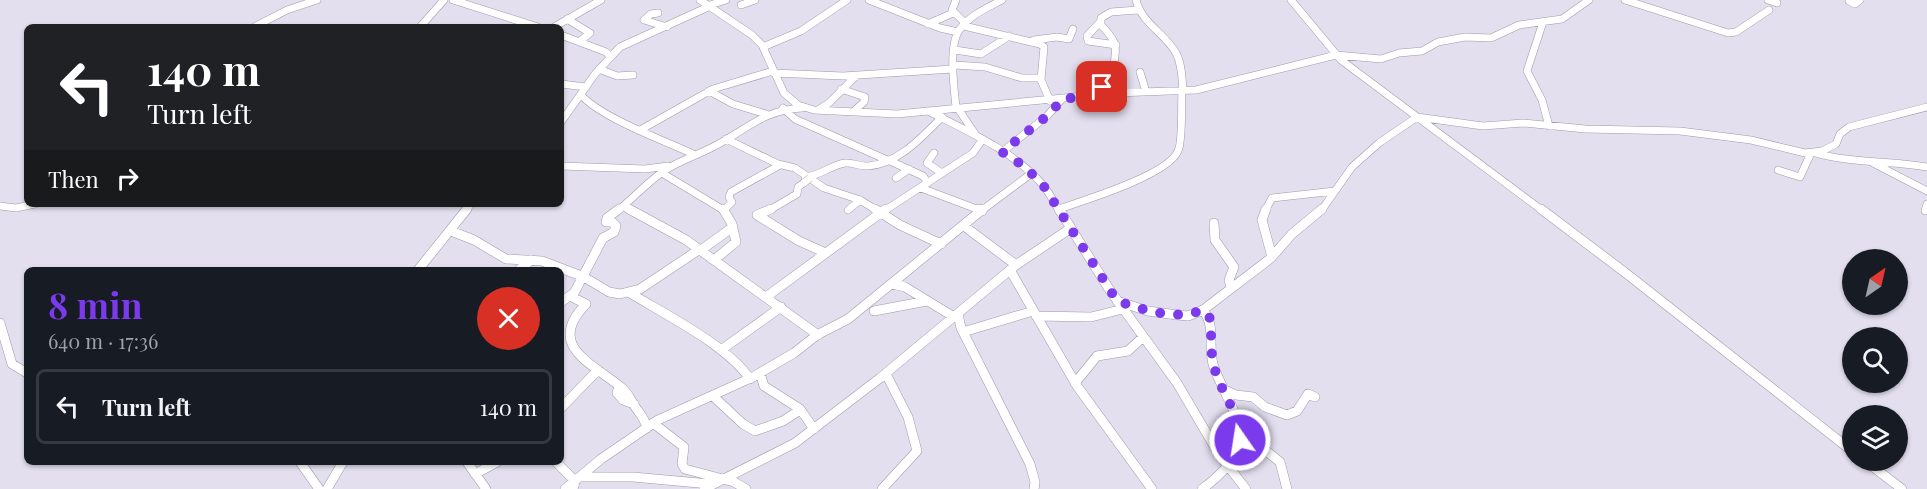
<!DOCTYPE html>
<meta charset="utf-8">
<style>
body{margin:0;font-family:"Playfair Display",serif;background:#20242c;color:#f1f3f6;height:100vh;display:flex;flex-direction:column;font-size:22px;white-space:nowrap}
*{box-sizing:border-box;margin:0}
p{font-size:20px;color:#9ea1a6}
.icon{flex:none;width:33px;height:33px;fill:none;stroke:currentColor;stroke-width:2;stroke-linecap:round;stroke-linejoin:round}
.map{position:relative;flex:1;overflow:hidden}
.details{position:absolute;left:24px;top:267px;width:540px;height:198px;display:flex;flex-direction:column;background:#171b24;border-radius:9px;box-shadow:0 2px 4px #0004}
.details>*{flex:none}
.guide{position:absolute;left:24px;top:24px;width:540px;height:183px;border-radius:9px;box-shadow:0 2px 4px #0004;background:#202124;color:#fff;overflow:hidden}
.needle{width:39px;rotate:34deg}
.buttons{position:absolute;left:1842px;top:249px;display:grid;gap:12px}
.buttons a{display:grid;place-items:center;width:66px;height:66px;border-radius:50%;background:#171b24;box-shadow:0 2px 4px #0004;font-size:30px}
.pin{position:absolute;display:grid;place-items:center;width:51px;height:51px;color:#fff;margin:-26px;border-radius:12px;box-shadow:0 3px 9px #0006}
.me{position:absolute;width:66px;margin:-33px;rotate:347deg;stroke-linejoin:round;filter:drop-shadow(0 0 4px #0008)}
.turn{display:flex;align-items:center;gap:21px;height:126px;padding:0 24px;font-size:27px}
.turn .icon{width:78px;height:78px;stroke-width:2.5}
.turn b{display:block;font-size:42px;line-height:51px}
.then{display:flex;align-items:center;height:57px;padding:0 24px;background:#0003;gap:12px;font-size:22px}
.round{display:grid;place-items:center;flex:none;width:63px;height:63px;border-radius:32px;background:#20242c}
.summary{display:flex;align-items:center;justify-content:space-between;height:102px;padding:0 24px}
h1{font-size:36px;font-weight:700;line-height:45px;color:#7c3aed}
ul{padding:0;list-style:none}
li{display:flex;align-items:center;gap:18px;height:75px;margin:0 12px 9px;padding:0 12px;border:3px solid #363941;border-radius:9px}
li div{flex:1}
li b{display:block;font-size:22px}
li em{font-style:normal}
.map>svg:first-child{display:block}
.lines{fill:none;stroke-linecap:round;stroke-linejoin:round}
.minor-far1-casing{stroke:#9e9aa9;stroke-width:8}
.minor-casing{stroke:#9e9aa9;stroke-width:10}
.minor-far1{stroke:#fff;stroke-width:7}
.minor{stroke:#fff;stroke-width:9}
.minor-bridge-casing{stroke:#9e9aa9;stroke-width:8;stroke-linecap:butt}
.minor-bridge{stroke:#fff;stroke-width:7}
.route{stroke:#7c3aed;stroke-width:10;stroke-dasharray:0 18}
</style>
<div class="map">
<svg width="1927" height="489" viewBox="0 0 1927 489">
<rect width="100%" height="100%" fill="#e3dfef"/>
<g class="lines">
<defs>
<path id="minor-far1" d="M453 0 538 27
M700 0 752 35 762 45 784 93 798 105 814 110 897 114 1116 93 1196 90 1336 55 1381 59 1399 53 1422 51 1438 42 1465 37 1491 38 1519 25 1562 19 1589 0
M869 0 940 28 958 32
M956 0 952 10 966 24
M1136 0C1142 24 1165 33 1176 53 1182 64 1182 79 1183 91
M1291 0 1341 60 1543 211
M1625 0 1728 33 1736 32 1769 10
M1768 0 1777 3
M1849 1 1855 4 1860 0
M741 5 755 0
M707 6 726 0
M658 13 651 14 644 20 667 27
M567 19 590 33 579 42
M1100 22 1087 36 1088 41 1116 45
M1543 22 1527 71 1542 100 1549 126
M928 24 953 13
M964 26 1040 44 1044 47 1041 80 1050 101
M254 27 287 10 317 0
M420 27 444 0
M554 27 601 0
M561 35 606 52 610 56
M1034 40 1057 37 1069 39 1073 29
M763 47 801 31 847 0
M955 50 981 54 1009 36
M954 65 985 67 1022 78H1040
M599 69 617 76 633 75
M1140 72 1146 92
M774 73 843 76 953 69
M561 84 586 87
M841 89 865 97 864 102 854 111
M709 91 733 104 766 114
M581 95C603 119 664 140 695 155
M1097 95 1105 82 1115 79C1110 52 1126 50 1101 25V18L1111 12 1138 10
M956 107C954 88 948 44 960 29 970 15 987 8 1002 0
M957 107 975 134
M783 108 795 119 887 160
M818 110 829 103 856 76
M928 111C967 131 1012 150 1042 184 1049 192 1054 202 1059 211
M561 122 595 74 620 47 708 7
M642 129 713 89 773 71
M726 139 778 164 795 168 824 188 860 200 878 211
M1002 152 1047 116 1062 99
M934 153 927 163 942 173
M1815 153C1851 163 1890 161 1927 167
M888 160 923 176 928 183
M1873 163 1927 191
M561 166 645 169 668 166
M1778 170 1800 177 1811 153
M662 173 725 211
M805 177C820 176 831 165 845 163 853 162 860 167 868 166 898 164 922 137 942 117
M896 178 909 169
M921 188 982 211
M0 206 16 208 35 204
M624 207 631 211
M1059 209C1085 200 1168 175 1178 151 1183 141 1181 104 1182 91
M724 210 732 202 729 197 731 192 780 165
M848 210 860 200
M465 211 471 204
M617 211C634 198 649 180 667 169 685 158 704 153 722 142 752 125 766 110 802 108
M768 211 797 194 798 187 805 182
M884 211 973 153 982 140
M981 211 1032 173
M1265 211 1272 198 1335 191
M1321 211 1352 167 1379 143 1417 117 1483 126 1523 123 1585 129 1680 131 1751 140 1805 153 1822 151 1836 144 1840 134 1849 127 1927 107
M1925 211 1927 204"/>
<path id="minor" d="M619 209 607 218 606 222H612L616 226 614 232 603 238 572 297 586 304C545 346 592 363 622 388 629 394 631 401 636 408 641 415 645 419 647 428
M629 209 686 240 818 335
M875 209 900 225 941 244
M978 209 982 211
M1059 209 1109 289 1177 383 1220 456 1246 489
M1266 209 1262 220 1272 257
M1541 209 1627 274 1852 451
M757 215 799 241 826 253
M757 215 771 209
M1214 223 1215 240 1234 267 1229 280 1231 287
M964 226 1016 265
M451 231 474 240 506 259 542 261 584 277 609 292 620 294 640 289 700 249
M701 250 733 227
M714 260 736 242 732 224 723 209
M418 270 467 209
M519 270 531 260
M1010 270 1077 386 1152 489
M892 284 905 287 954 317
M630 293C666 315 727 345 750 379
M766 297 886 209
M1117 301 1148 311 1177 315 1188 316 1203 310 1271 258 1292 234 1322 209
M561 302 574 293
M874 311 927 301
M958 314 961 328 1030 464 1035 482 1034 489
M1036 316 1091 317 1123 309
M0 323 12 364 27 373
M963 332 1033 311
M721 350 781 307
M760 373 764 386 800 409 814 429
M1075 383 1097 356 1128 351 1143 337
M619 387 617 393 623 400 634 404
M1223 389 1236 395 1253 397 1265 407 1287 415 1297 411 1308 394 1315 397
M714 397 743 424 755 431 783 421 800 410
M561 408 598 370
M653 423 684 447 682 464 685 469 734 482 746 489
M1248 431 1260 446 1280 462 1287 489
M1864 460 1902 489
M300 462 319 489
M467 462 486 489
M556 462 575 481 574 486
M475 474 497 462
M580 477H633L710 484
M327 489 343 462
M565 489 601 459 658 420 753 377 794 353 817 335 848 319 983 209
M704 489 795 443 880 378 1016 265 1071 228
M882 489 917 451 908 417 886 374
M1202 489C1236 464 1249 443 1230 402 1224 390 1217 377 1213 364 1208 346 1216 326 1203 310"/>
</defs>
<use href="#minor-far1" class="minor-far1-casing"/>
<use href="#minor" class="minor-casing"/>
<use href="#minor-far1" class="minor-far1"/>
<use href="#minor" class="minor"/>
<defs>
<path id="minor-bridge" d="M805 182 810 178"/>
</defs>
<use href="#minor-bridge" class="minor-bridge-casing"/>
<use href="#minor-bridge" class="minor-bridge"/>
</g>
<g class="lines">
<path class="route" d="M1102 87 1097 95 1063 99 1047 116 1002 152 1024 166 1043 185 1117 301C1146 310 1174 321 1203 310L1209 315C1213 333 1209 352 1215 370 1222 394 1240 414 1240 440"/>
</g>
</svg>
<div class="buttons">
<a><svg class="needle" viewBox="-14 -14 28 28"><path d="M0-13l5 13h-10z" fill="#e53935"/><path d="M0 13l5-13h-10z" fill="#9ea1a6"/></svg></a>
<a><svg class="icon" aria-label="search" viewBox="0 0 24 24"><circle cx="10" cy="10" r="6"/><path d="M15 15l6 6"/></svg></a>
<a><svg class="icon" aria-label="layers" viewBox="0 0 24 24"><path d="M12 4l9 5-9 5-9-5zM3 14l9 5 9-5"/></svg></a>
</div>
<div class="pin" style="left:1102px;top:87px;background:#d93025"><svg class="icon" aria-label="arrive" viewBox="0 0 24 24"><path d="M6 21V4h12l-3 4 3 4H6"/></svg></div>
<svg class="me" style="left:1240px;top:440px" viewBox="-20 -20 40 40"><circle r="17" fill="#7c3aed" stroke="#fff" stroke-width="3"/><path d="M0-11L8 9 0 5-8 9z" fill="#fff"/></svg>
<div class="guide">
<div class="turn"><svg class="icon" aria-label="left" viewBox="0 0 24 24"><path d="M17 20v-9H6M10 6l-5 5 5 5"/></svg><div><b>140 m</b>Turn left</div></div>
<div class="then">Then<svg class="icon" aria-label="right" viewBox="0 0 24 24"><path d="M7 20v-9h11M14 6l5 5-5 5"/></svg></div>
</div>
<section class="details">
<div class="summary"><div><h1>8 min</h1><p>640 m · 17:36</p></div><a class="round" style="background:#d93025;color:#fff"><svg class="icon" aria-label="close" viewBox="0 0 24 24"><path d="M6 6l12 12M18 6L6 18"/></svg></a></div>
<ul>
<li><svg class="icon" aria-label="left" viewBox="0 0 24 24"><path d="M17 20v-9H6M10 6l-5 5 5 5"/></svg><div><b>Turn left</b></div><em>140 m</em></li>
</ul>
</section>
</div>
